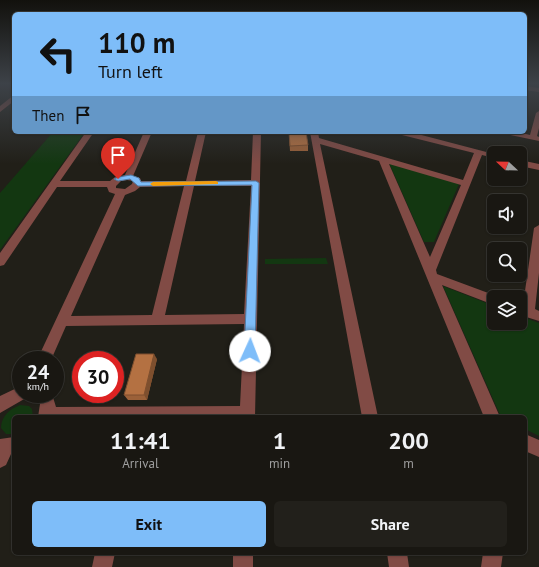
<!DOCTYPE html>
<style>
body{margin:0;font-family:"PT Sans",sans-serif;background:#22201b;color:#f1f3f6;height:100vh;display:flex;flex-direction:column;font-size:15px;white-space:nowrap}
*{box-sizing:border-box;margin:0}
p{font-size:13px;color:#9f9f9f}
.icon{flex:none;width:22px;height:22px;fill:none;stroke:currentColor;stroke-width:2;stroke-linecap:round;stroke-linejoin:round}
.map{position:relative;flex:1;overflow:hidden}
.details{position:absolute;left:12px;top:415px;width:515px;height:140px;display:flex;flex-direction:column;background:#191712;border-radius:6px;box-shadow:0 1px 3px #0004,0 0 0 1px #373632}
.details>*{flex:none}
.hud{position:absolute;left:12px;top:12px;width:515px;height:122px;border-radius:6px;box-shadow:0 1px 3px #0004,0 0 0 1px #373632;background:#7ebdf9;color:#111;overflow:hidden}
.needle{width:26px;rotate:292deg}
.fabs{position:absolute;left:487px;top:146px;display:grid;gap:8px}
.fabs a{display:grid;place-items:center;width:40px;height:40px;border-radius:6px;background:#191712;box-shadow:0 1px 3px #0004,0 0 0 1px #373632;font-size:20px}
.speed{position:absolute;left:12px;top:351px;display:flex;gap:8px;font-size:20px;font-weight:700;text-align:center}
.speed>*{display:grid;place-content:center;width:52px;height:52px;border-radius:50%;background:#191712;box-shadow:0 1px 3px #0004,0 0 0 1px #373632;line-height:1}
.speed small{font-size:10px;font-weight:400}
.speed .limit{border:6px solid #d22;background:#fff;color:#111}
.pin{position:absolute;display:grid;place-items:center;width:34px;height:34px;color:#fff;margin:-41px -17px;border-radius:50% 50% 50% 0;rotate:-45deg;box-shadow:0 0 4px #0007}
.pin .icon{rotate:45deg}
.me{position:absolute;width:44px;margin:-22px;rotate:2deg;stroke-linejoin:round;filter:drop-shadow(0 0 3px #0008)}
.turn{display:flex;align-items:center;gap:14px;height:84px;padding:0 20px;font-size:18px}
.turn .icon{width:52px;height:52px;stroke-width:2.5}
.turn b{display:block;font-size:28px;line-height:34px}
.then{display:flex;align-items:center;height:38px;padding:0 20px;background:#0003;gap:8px;font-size:15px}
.eta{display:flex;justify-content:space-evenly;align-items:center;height:68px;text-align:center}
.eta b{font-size:24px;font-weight:600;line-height:28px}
.cta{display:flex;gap:8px;margin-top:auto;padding:8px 20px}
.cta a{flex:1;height:46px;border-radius:6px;background:#7ebdf9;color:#111;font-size:16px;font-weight:600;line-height:46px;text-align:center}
.cta a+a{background:#22201b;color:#f1f3f6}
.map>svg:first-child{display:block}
.green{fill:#133711}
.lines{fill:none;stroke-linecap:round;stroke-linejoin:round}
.minor{fill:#814b45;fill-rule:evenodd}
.wall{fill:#9b6139}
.shaded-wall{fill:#7e4f2e}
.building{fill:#b47142;stroke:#7e4f2e}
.route{fill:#7ebdf9;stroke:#527ba2}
.slow{fill:#f59e0b}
</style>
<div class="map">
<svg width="539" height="567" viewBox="0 0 539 567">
<rect width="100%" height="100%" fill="#211f18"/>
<path class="green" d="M53 132H85L0 250V193Z
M389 163 459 184 434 242H424Z
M326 258 328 264H265V259Z
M443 286 494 306V323H520V316L539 323V436L525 429V417H501Z
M20 405 29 406 32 409 33 417H14V434H6L1 428C1 416 10 409 20 405Z"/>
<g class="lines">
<path class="minor" d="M525 86 539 88V92L525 90Z
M14 95V101L0 112V106Z
M539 111V128L537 136 539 137V141L505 134 504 132H518L530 135 536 113Z
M86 132H94L60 181H110L115 177 125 175 144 132H152L133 176 140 178 141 181H186L198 132H206L195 181 251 180 253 132H261L255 417H38L40 404 34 394H52L56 407 240 406 244 324 66 326 51 360H37L115 194 109 192 107 187H57L4 265 0 266V253ZM127 180 133 181 132 184 125 189 116 188V186L121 181ZM184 186 152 315 71 316 125 195 135 191 140 187ZM194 186H251L244 314 165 315Z
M310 132H318L319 138 463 180 474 153 398 134 397 132H410L494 154V158L482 155 436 270 437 274 499 297H494V305L442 285 500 417H484L379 161 320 144 378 417H362ZM389 164 461 185 430 257Z
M520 160 539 164V170L520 166Z
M539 225V273L535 309 539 311V321L520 315V305H523L534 228Z
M21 386V394H28L26 398 0 413V396Z
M525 434 539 440V457L525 451Z
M14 437V453L11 454 6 465 0 468V439Z
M95 553H115L112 567H92Z
M233 553H253V567H233Z
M387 553H407L409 567H389Z
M483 553H503L501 567H481Z"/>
</g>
<path class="wall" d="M286 132H306L308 145V151H290L289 135H286Z
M157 359 147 400H128L124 395Z"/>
<path class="shaded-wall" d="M154 354 157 359 147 400 144 395Z"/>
<path class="building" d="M289 132H306L308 145 290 146Z
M136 354H154L144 395H124Z"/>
<linearGradient id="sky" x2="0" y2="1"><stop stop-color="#12110d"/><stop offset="0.51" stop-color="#3d4248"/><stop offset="1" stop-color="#3d4248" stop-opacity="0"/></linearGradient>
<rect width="539" height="164" fill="url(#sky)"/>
<path class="route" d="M131 175 139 178 141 182 256 181 259 183 255 351 253 354 250 356 246 354 244 351 252 185 138 186 130 179 118 181 114 179 118 177Z"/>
<path class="slow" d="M216 181 218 182V184L153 186 150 184 153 182Z"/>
</svg>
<div class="fabs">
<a><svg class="needle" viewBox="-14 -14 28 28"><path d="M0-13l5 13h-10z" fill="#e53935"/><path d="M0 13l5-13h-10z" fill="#9f9f9f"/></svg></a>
<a><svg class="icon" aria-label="sound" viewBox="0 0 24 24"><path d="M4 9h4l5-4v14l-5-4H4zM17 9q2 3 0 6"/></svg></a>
<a><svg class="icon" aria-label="search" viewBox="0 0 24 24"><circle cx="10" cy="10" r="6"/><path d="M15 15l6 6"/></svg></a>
<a><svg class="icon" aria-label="layers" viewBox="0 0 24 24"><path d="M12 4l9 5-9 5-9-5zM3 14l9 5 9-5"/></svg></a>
</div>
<div class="speed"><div>24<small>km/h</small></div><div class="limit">30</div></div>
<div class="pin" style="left:118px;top:179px;background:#d93025"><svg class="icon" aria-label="arrive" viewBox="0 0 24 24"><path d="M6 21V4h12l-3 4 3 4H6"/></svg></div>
<svg class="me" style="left:250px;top:351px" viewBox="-20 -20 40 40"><circle r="19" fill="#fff"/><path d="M0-13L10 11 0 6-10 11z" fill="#7ebdf9"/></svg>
<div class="hud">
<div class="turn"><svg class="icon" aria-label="left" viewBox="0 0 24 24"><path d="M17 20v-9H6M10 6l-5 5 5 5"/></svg><div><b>110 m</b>Turn left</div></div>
<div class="then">Then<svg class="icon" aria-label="arrive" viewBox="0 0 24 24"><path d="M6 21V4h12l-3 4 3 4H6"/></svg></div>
</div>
<section class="details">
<div class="eta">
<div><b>11:41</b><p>Arrival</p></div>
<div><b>1</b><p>min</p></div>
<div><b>200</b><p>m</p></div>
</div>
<div class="cta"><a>Exit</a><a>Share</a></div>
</section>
</div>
